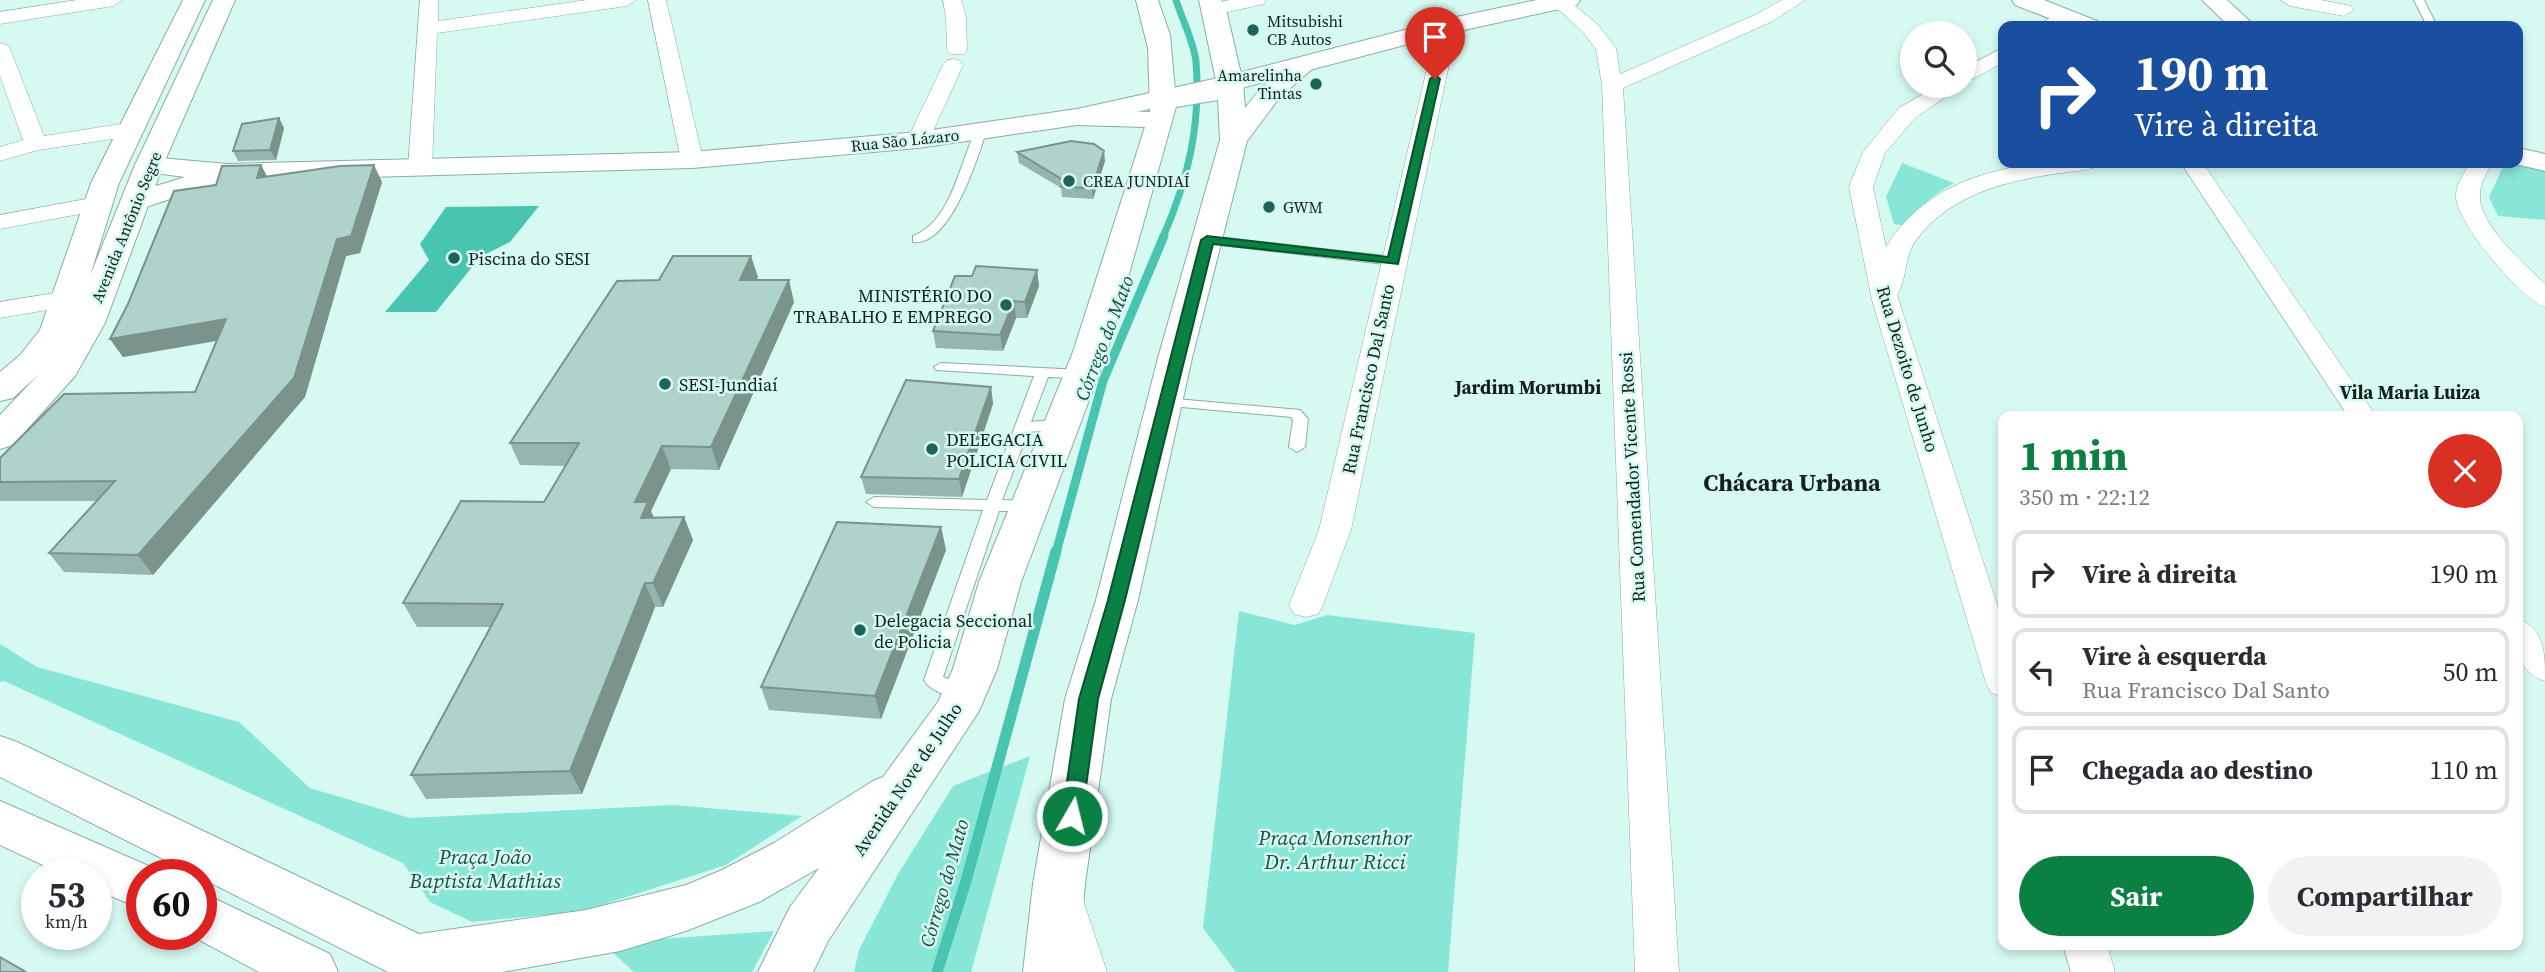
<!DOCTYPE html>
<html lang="pt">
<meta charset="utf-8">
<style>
body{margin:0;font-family:"Source Serif 4",serif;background:#f2f2f3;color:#2b2b33;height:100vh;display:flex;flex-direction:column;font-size:26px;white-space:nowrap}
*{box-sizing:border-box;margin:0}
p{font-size:23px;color:#7c7c81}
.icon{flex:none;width:38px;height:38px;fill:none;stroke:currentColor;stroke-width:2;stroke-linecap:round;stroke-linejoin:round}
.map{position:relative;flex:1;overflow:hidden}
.side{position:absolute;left:1998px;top:411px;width:525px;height:539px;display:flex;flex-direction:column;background:#fff;border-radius:14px;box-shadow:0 4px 10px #0003}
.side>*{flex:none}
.top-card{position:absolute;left:1998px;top:21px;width:525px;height:147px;border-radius:14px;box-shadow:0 4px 10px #0003;background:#1a4fa0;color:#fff;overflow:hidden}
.controls{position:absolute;left:1900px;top:21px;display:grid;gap:14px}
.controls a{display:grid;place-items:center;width:77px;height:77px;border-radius:50%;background:#fff;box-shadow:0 4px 10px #0003;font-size:35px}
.speed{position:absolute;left:21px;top:859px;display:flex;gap:14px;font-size:35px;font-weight:700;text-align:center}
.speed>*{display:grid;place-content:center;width:91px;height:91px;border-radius:50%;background:#fff;box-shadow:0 4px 10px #0003;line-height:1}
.speed small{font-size:18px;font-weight:400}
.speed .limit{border:10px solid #d22;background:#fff;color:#111}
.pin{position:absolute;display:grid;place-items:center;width:60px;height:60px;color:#fff;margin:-72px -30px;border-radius:50% 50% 50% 0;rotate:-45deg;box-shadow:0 0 7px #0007}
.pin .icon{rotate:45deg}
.me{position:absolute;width:77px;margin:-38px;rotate:8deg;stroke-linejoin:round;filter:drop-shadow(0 0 5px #0008)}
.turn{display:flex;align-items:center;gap:24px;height:147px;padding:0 21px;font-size:32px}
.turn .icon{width:91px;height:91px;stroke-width:2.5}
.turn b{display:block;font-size:49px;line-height:60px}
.round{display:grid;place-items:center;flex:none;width:74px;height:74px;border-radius:37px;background:#f2f2f3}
.overview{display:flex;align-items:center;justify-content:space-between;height:119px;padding:0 21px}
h1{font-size:42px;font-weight:700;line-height:52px;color:#0b8043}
.button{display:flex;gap:14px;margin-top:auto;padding:14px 21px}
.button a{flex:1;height:80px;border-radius:42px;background:#0b8043;color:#fff;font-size:28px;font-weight:700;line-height:80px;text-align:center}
.button a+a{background:#f2f2f3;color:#2b2b33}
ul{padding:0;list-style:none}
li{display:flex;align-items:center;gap:21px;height:88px;margin:0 14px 10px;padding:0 7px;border:4px solid #e1e1e2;border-radius:14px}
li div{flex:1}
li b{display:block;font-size:26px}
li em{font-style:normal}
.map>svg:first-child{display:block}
.green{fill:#87e6d5}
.water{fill:#48c4b0}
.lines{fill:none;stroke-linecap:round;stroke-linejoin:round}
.stream-far2{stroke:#48c4b0;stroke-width:7}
.stream-far1{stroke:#48c4b0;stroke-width:9}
.stream{stroke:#48c4b0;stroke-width:11}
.lane-casing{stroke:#8baca5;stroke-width:2}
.street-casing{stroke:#8baca5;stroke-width:1}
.secondary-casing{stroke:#8baca5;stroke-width:2}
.primary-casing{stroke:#8baca5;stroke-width:2}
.lane{fill:#fff;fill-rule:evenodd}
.street{fill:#fff;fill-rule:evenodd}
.secondary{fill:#fff;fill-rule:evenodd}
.primary{fill:#fff;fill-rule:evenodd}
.wall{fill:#96b5ae}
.shaded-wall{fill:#7a938d}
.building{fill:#afd2ca;stroke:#7a938d;stroke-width:2}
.route{fill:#0b8043;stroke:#07532c;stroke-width:2}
.poi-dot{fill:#1c6459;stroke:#d6faf2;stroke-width:2.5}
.labels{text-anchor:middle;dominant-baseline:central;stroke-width:5;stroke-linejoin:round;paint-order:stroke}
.far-poi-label{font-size:16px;fill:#13211e;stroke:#d6faf2;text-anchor:start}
.far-street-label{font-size:16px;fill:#13211e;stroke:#d6faf2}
.poi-label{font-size:18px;fill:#13211e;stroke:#d6faf2;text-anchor:start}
.street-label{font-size:18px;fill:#13211e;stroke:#d6faf2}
.water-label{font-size:19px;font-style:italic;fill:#164b43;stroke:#d6faf2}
.neighbourhood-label{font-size:19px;font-weight:bold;fill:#13211e;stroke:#d6faf2}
.near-park-label{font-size:21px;font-style:italic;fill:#194e45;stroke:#d6faf2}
.district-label{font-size:24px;font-weight:bold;fill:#13211e;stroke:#d6faf2}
</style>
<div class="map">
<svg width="2545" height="972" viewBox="0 0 2545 972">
<rect width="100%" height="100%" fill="#d6faf2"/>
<path class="green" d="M1902 163 1954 183C1934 195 1919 205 1908 226L1894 224 1886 197Z
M2512 163 2545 169V220L2498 216 2489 197 2502 169Z
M1239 611 1295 625 1327 615 1475 633 1448 972H1236L1203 928Z
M0 644 37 667 239 722 310 788 410 818 673 805 802 816 726 865 583 911 472 922 430 902 403 863 4 681 0 682Z
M1030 756 971 972H854L859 950 898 874 953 786Z
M774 931 752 972H634L602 943Z"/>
<path class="water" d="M539 206 510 242 480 257 436 312H385L429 260 420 244 446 207Z"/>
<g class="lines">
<path class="stream-far2" d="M1163 237C1188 180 1201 125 1196 62 1194 42 1182 19 1176 0"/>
<path class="stream-far1" d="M1056 553 1103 381 1164 236"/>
<path class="stream" d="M937 972 966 881 1056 551"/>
<defs>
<path id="lane" d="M2414 0H2424L2437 26H2427Z
M976 130 986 132C977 160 950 247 913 242V236C952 221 959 164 976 130Z
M1207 236 1394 257 1400 261 1394 265 1203 243 1201 240Z
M941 363 1082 370 1089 374 1082 378 1048 377 1031 422 1062 419 1069 424 1062 429 1028 432 1002 500 1030 501 1038 506 1030 511H999L943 677 971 686 973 691 971 696C957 700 931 693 924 680L983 510 874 507 866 502 874 497 987 500 1034 376 936 370 934 367Z
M1165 398 1300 410 1308 419 1305 447 1297 452 1289 447 1293 420 1291 417 1160 405 1158 402Z"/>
<path id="street" d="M77 0H122L113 6 0 24V12Z
M420 0H438V21L587 0H636L627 6 437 33 432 168 428 173H412L408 168Z
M648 0H666L703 160 700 165H684L681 160Z
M943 0H961L966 17 967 50 964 54H950L947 50 946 17Z
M1230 0H1266L1264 4 1214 15 1205 9 1207 5Z
M1548 0H1568L1597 24 1616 48 1620 74 1757 14 1782 0H1805L1771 22 1623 88 1679 972H1635L1602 85 1596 49 1583 32Z
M2281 0H2321L2351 6 2353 10 2344 16 2290 6Z
M2063 10 2073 16 2060 26H2037Z
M1447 20 1457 26 1351 530 1323 605 1318 614 1306 617 1294 614 1289 605 1319 530 1437 26Z
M0 43 7 45 10 49 44 136 133 122 141 124 144 129 141 134 133 136 38 150 0 161V147L23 140 0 76Z
M2004 47V62L1965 83V68Z
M953 59 960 61 963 65 929 140 926 145H910L907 140 943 65 946 61Z
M1937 86H1961L1915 118 1885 153 1873 187 1886 247C1931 174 2018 159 2096 163L2093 168 2085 170C2024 177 1952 188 1914 243 1904 259 1907 280 1897 295L2004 626V697L1991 693 1986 683 1872 300 1849 187 1863 152 1899 108Z
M2181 163H2205L2204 165 2376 416H2348Z
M2470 163H2492C2487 172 2481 182 2480 193 2477 224 2525 264 2545 284V307C2522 301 2458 224 2456 198 2455 186 2464 173 2470 163Z
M97 197 106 199 109 204 106 209 0 229V215Z
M67 291 76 293 80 299 76 305 0 318V302Z
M2518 619C2545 629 2545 653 2545 681 2515 671 2518 646 2518 619Z
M1067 891 1082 897 1107 972H1063L1046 910 1052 897Z
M2063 945H2107L2115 972H2071Z"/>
<path id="secondary" d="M1537 0H1580L1577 5 1569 7 1450 33 1230 91 1077 125 918 148 692 168 224 181 137 210 127 207 122 201 127 195 185 177 139 171 135 165 139 159 149 157 227 164 692 152 918 132 1077 109 1227 76 1447 19Z
M2012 0H2044L2097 21 2101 26H2069L2015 5Z
M2202 0H2227L2255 26H2229Z
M2518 148 2545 154V171L2511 163H2518Z"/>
<path id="primary" d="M183 0H205L119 183 90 276 135 165 213 0H235L163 165 105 323 75 376 13 445 0 449V415L39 374 13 398 0 401V372L20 355 40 330 91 183Z
M1136 0H1158L1170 35 1175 91 1217 85 1199 0H1221L1226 9 1243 83 1245 108C1259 90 1291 51 1316 58L1319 63 1280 97 1247 141 1192 358 1138 600 1111 699 1085 884 1077 972H1023L1033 884 1065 699 1096 600 1158 358 1220 140 1218 100 1176 107 1107 352 1021 582 997 669 979 711 828 941 813 972H758L790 907 819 868 759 902 686 931 620 951 502 972H388L201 878V875H195L0 777V736L17 742 419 934 586 910 686 885 722 870 774 843 873 781 883 777 938 702 953 669 979 582 1073 352 1145 127 1077 125 1068 123 1064 117 1068 111 1077 109 1150 112 1148 48Z
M0 801 160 871 162 875H142V909L96 890V875H64L0 845Z
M201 892 330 954 338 972H259L188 934H201Z"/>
</defs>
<use href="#lane" class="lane-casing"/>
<use href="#street" class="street-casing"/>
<use href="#secondary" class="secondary-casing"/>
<use href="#primary" class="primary-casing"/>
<use href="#lane" class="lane"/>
<use href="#street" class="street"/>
<use href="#secondary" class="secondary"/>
<use href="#primary" class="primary"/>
</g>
<path class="wall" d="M279 118 284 128 276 160 238 161 233 151Z
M1017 152 1105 161 1093 199 1062 197 1061 188 1019 163Z
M261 165 267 177 382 182 360 253 346 256 305 397 153 575 64 572 49 553 97 501H0V458L195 392 217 341 123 357 110 339Z
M1037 270 1039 286 1027 318H1016L1003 351 936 348 933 331 972 276Z
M758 277 756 280 794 302 719 470 671 469 651 511 654 518 684 517 693 540 663 607H655L582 794 426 799 411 775 490 627H417L403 603 544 502 566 466 520 465 510 443Z
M991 387 993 404 962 497 866 494 861 477Z
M941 527 946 550 881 719 769 710 761 687Z"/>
<path class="shaded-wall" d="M279 118 284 128 276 160 270 150Z
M1104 151 1105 161 1093 199 1092 188Z
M261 165 270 182 257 178Z
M374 165 382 182 360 253 346 256 305 397 153 575 138 555 337 239Z
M751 256 758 277 747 301 740 280Z
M1037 270 1039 286 1027 318 1025 302Z
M789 280 794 302 719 470 711 447Z
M1014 301 1016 318 1003 351 1000 335Z
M226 319 237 337 123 357 110 339Z
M991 387 993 404 962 497 959 479Z
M662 446 671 469 651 511 657 525 651 541 635 502Z
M684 517 693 540 663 607 653 583Z
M941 527 946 550 881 719 875 696Z
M645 583 655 607 582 794 570 771Z"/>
<path class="building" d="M279 118 270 150 233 151 242 124Z
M1071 141 1094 144 1104 151 1092 188 1061 187 1063 180 1017 152Z
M261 165 257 178 340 166 374 165 351 236 337 239 294 378 138 555 49 553 115 481 0 482V458L64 394 195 392 226 319 110 339 128 304 174 191 216 185 222 166Z
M673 256H751L740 280H789L711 447 662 446 635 502H648L641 518 684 517 653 583H645L570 771 411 775 503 604 403 603 461 501 544 502 579 443H510L617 281 659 280Z
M976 266 1037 270 1025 302 1014 301 1000 335 933 331 955 276H972Z
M906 380 991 387 959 479 861 477Z
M837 522 941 527 875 696 761 687Z
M0 957 26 972H0Z"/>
<path class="route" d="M1435 75 1440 79 1398 264 1213 244 1125 600 1098 699 1082 816 1079 822 1072 825 1065 822 1062 816 1079 699 1108 600 1201 240 1207 236 1388 257 1430 79Z"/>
<g class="poi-dot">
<circle cx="1253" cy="30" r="7"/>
<circle cx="1316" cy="84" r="7"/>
<circle cx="1069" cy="181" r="7"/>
<circle cx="1269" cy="207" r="7"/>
<circle cx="454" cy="258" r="7"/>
<circle cx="1006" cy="305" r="7"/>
<circle cx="665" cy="384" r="7"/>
<circle cx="932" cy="449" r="7"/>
<circle cx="860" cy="630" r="7"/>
</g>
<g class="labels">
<g class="far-poi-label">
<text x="1267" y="21">Mitsubishi<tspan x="1267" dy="18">CB Autos</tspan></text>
<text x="1302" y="75" text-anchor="end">Amarelinha<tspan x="1302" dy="18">Tintas</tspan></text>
<text x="1083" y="181">CREA JUNDIAÍ</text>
<text x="1283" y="207">GWM</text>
</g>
<g class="far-street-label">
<text transform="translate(905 140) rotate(-6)">Rua São Lázaro</text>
<text transform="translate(126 227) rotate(-68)">Avenida Antônio Segre</text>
</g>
<g class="poi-label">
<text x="468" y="258">Piscina do SESI</text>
<text x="992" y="295" text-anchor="end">MINISTÉRIO DO<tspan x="992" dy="21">TRABALHO E EMPREGO</tspan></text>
<text x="679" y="384">SESI-Jundiaí</text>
<text x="946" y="439">DELEGACIA<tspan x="946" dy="21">POLICIA CIVIL</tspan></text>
<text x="874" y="620">Delegacia Seccional<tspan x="874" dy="21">de Policia</tspan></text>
</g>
<g class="street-label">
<text transform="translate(1908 369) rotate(73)">Rua Dezoito de Junho</text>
<text transform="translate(1368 379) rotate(-78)">Rua Francisco Dal Santo</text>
<text transform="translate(1632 477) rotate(-93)">Rua Comendador Vicente Rossi</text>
<text transform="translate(907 779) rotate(-56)">Avenida Nove de Julho</text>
</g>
<g class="water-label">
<text transform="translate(1104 338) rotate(-69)">Córrego do Mato</text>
<text transform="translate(944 883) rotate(-74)">Córrego do Mato</text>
</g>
<g class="neighbourhood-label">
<text x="1528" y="387">Jardim Morumbi</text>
<text x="2410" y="392">Vila Maria Luiza</text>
</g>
<g class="near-park-label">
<text x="1335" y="837">Praça Monsenhor<tspan x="1335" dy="24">Dr. Arthur Ricci</tspan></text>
<text x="485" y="856">Praça João<tspan x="485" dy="24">Baptista Mathias</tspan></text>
</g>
<g class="district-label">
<text x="1792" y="482">Chácara Urbana</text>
</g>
</g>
</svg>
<div class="controls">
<a><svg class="icon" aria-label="search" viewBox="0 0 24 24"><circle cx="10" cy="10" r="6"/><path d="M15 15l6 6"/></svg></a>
</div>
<div class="speed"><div>53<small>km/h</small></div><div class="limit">60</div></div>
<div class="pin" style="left:1435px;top:79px;background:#d93025"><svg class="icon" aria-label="arrive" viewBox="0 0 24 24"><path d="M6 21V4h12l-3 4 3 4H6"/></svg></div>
<svg class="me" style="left:1072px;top:816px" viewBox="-20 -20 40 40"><circle r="17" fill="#0b8043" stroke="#fff" stroke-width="3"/><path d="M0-11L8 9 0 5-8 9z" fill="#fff"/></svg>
<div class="top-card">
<div class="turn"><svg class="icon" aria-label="right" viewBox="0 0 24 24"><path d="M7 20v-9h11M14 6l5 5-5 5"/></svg><div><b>190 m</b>Vire à direita</div></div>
</div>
<section class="side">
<div class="overview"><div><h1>1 min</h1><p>350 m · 22:12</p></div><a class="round" style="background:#d93025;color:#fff"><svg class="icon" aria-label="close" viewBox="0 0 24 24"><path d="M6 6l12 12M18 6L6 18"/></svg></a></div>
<ul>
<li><svg class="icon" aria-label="right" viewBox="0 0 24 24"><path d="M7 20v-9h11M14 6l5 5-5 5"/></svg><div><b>Vire à direita</b></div><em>190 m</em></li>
<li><svg class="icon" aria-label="left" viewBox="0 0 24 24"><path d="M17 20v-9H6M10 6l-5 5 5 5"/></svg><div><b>Vire à esquerda</b><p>Rua Francisco Dal Santo</p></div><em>50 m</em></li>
<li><svg class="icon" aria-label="arrive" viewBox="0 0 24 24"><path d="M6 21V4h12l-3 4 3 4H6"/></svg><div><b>Chegada ao destino</b></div><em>110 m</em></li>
</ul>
<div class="button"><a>Sair</a><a>Compartilhar</a></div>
</section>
</div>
